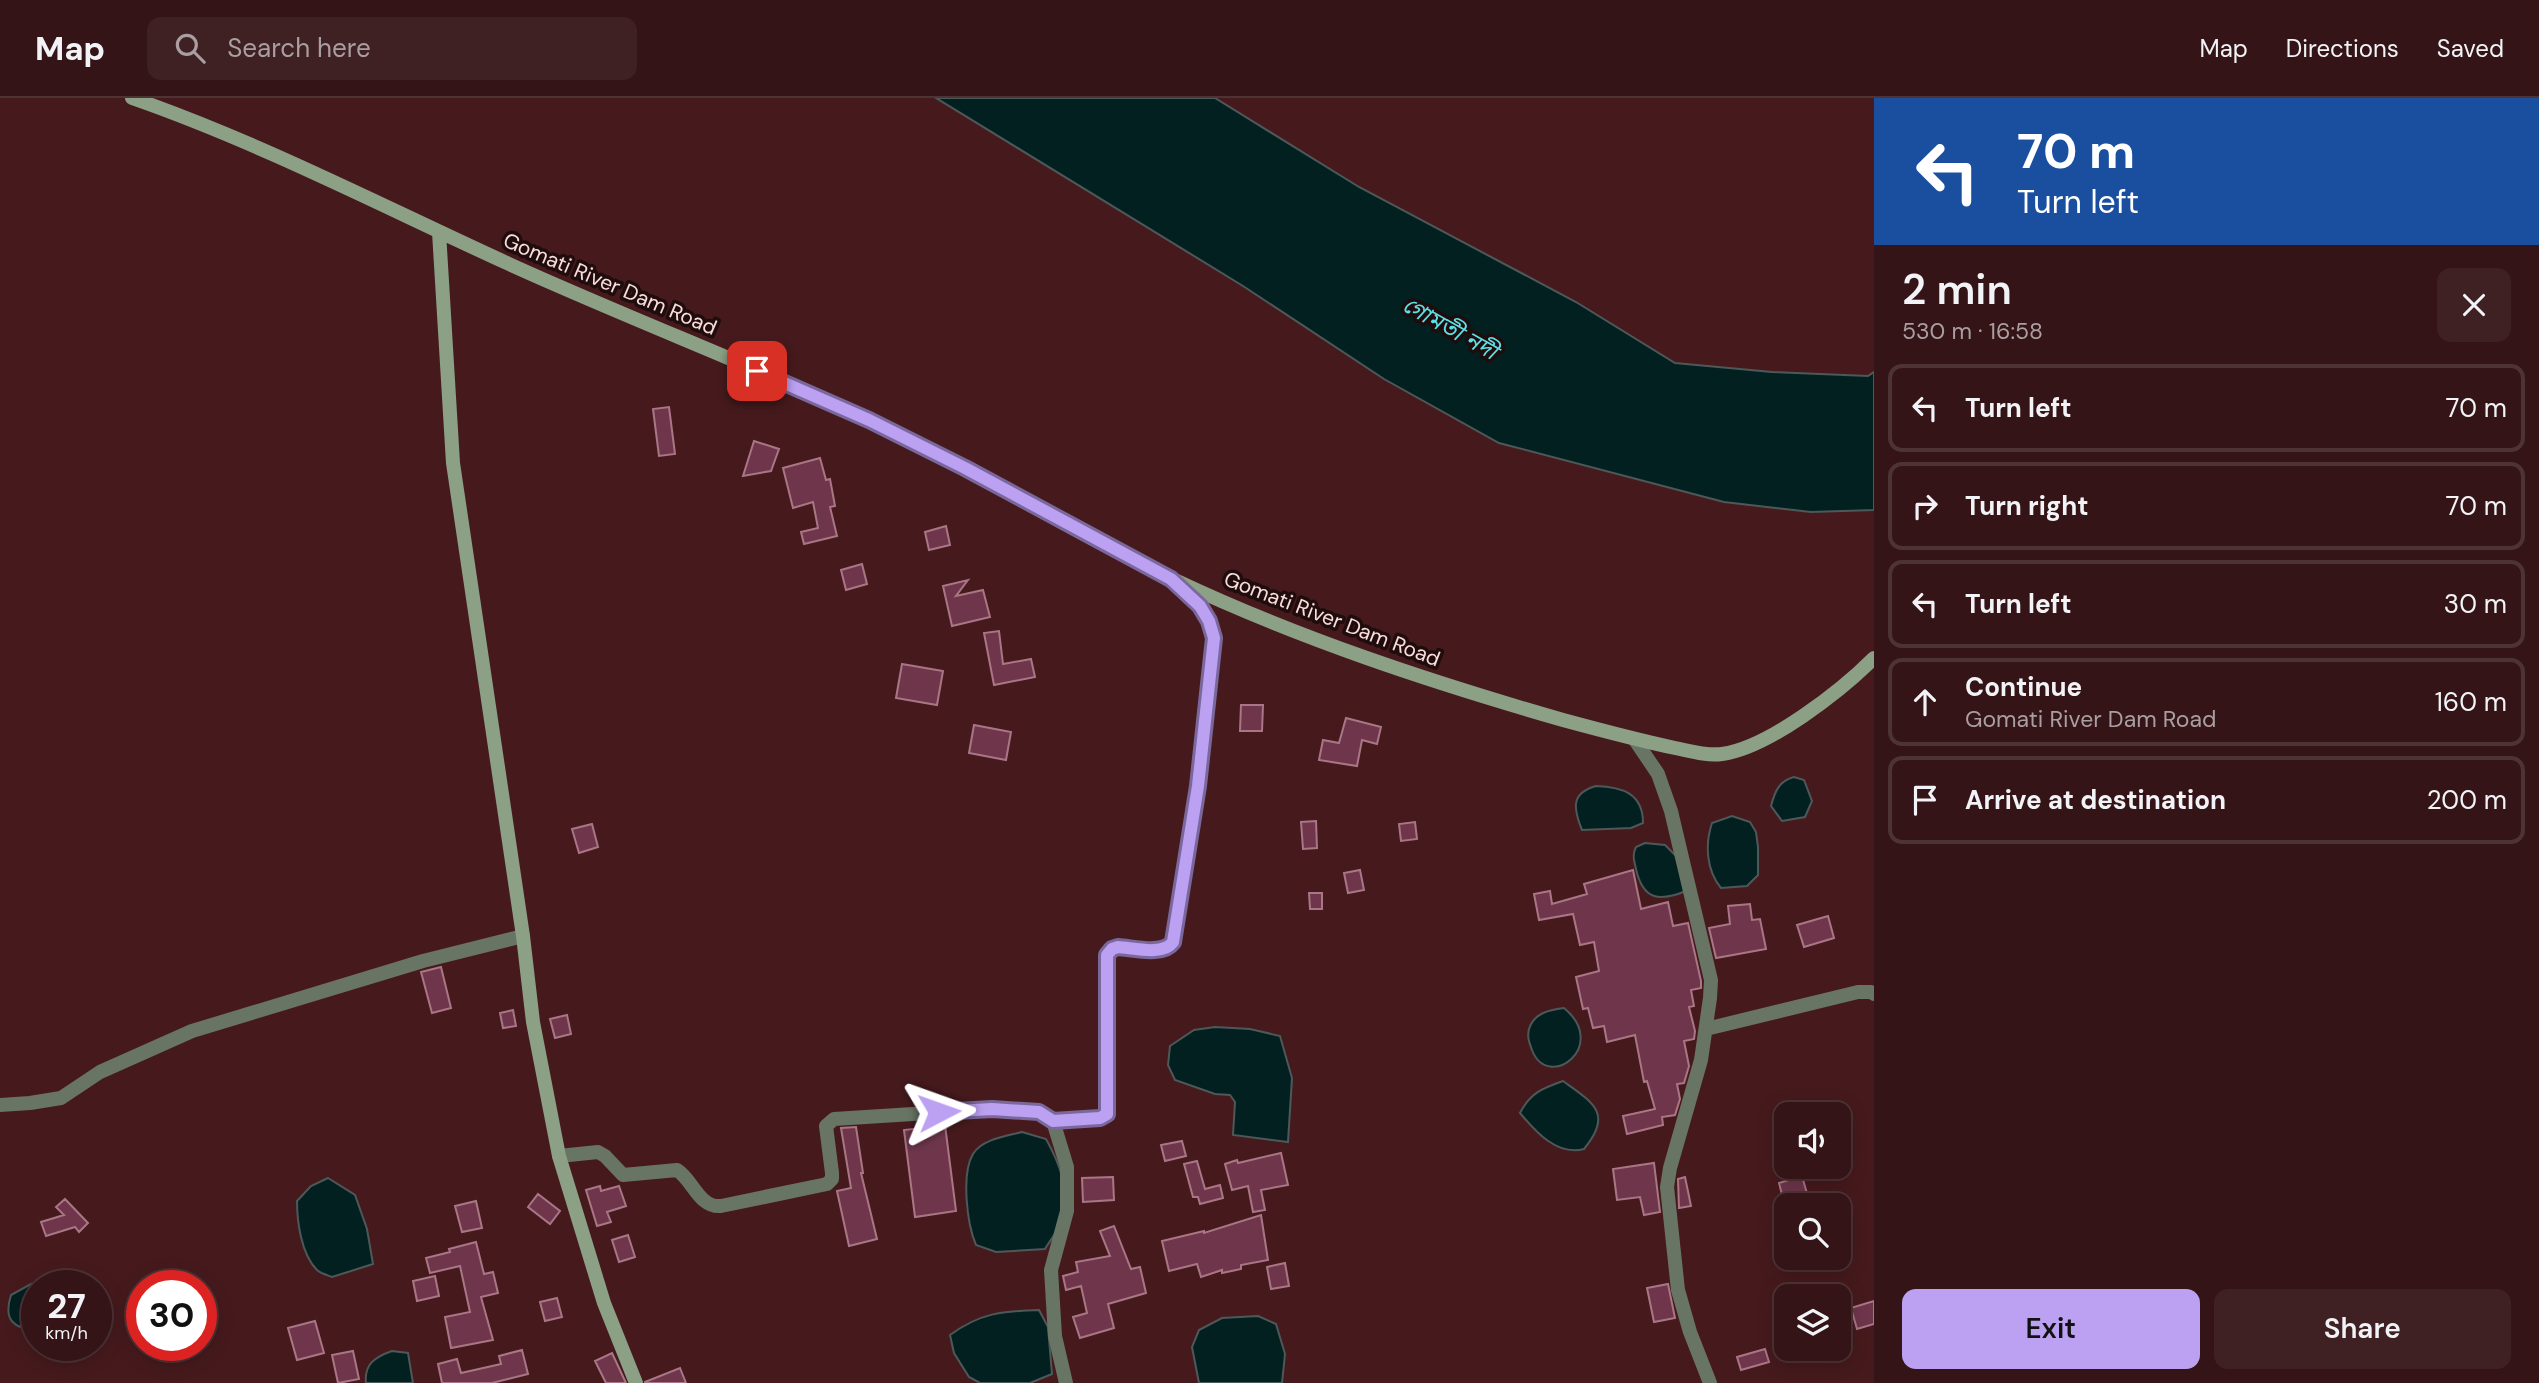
<!DOCTYPE html>
<meta charset="utf-8">
<style>
body{margin:0;font-family:"DM Sans","Noto Sans Bengali",sans-serif;background:#3f2123;color:#f1f3f6;height:100vh;display:flex;flex-direction:column;font-size:26px;white-space:nowrap}
*{box-sizing:border-box;margin:0}
p{font-size:23px;color:#a99ea1}
.icon{flex:none;width:38px;height:38px;fill:none;stroke:currentColor;stroke-width:2;stroke-linecap:round;stroke-linejoin:round}
.map{position:relative;flex:1;overflow:hidden}
.sheet{display:flex;flex-direction:column;background:#341416;width:665px}
.sheet>*{flex:none}
.top-card{background:#1a4fa0;color:#fff;overflow:hidden}
.controls{position:absolute;left:1774px;top:1004px;display:grid;gap:14px}
.controls a{display:grid;place-items:center;width:77px;height:77px;border-radius:14px;background:#341416;box-shadow:0 4px 18px #0003,0 0 0 2px #4e3335;font-size:35px}
.speed{position:absolute;left:21px;top:1172px;display:flex;gap:14px;font-size:35px;font-weight:700;text-align:center}
.speed>*{display:grid;place-content:center;width:91px;height:91px;border-radius:50%;background:#341416;box-shadow:0 4px 18px #0003,0 0 0 2px #4e3335;line-height:1}
.speed small{font-size:18px;font-weight:400}
.speed .limit{border:10px solid #d22;background:#fff;color:#111}
.pin{position:absolute;display:grid;place-items:center;width:60px;height:60px;color:#fff;margin:-30px;border-radius:14px;box-shadow:0 4px 10px #0006}
.me{position:absolute;width:77px;margin:-38px;rotate:86deg;stroke-linejoin:round;filter:drop-shadow(0 0 5px #0008)}
.turn{display:flex;align-items:center;gap:24px;height:147px;padding:0 28px;font-size:32px}
.turn .icon{width:91px;height:91px;stroke-width:2.5}
.turn b{display:block;font-size:49px;line-height:60px}
.round{display:grid;place-items:center;flex:none;width:74px;height:74px;border-radius:14px;background:#3f2123}
.headline{display:flex;align-items:center;justify-content:space-between;height:119px;padding:0 28px}
h1{font-size:42px;font-weight:600;line-height:52px}
.cta{display:flex;gap:14px;margin-top:auto;padding:14px 28px}
.cta a{flex:1;height:80px;border-radius:14px;background:#bca0f2;color:#111;font-size:28px;font-weight:600;line-height:80px;text-align:center}
.cta a+a{background:#3f2123;color:#f1f3f6}
ul{padding:0;list-style:none}
li{display:flex;align-items:center;gap:21px;height:88px;margin:0 14px 10px;padding:0 14px;border:4px solid #4e3335;border-radius:14px}
li div{flex:1}
li b{display:block;font-size:26px}
li em{font-style:normal}
header{display:flex;align-items:center;gap:42px;box-sizing:border-box;height:98px;padding:0 35px;background:#341416;border-bottom:2px solid #4e3335}
header strong{font-size:33px}
nav{display:flex;gap:38px;margin-inline-start:auto;font-size:24px}
.search{width:490px;height:63px;background:#3f2123;display:flex;align-items:center;gap:18px;box-sizing:border-box;padding:0 24px;border-radius:14px;color:#a99ea1;font-size:26px}
main{display:flex;flex:1;min-height:0}
.map>svg:first-child{display:block}
.water{fill:#032021;stroke:#4d5859;stroke-width:2}
.building{fill:#6f364b;stroke:#a97686;stroke-width:2}
.lines{fill:none;stroke-linecap:round;stroke-linejoin:round}
.street{stroke:#687564;stroke-width:14}
.secondary{stroke:#8ba085;stroke-width:14}
.route-casing{stroke:#7a689d;stroke-width:18}
.route{stroke:#bca0f2;stroke-width:12}
.labels{text-anchor:middle;dominant-baseline:central;stroke-width:7;stroke-linejoin:round;paint-order:stroke}
.street-label{font-size:21px;fill:#fadcdc;stroke:#1f0c0d}
.water-label{font-size:23px;font-style:italic;fill:#5de0e5;stroke:#1f0c0d}
</style>
<header>
<strong>Map</strong>
<div class="search"><svg class="icon" aria-label="search" viewBox="0 0 24 24"><circle cx="10" cy="10" r="6"/><path d="M15 15l6 6"/></svg>Search here</div>
<nav><a>Map</a><a>Directions</a><a>Saved</a></nav>
</header>
<main>
<div class="map">
<svg width="1874" height="1285" viewBox="0 0 1874 1285">
<rect width="100%" height="100%" fill="#461a1d"/>
<path class="water" d="M936 0H1215L1359 89 1576 204 1675 265 1772 274 1868 278 1874 274V412L1811 414 1724 404 1499 345 1384 281 1243 188Z
M1794 679 1804 682 1812 703 1805 719 1782 723 1771 708C1775 693 1779 683 1794 679Z
M1596 688C1622 689 1643 695 1643 725L1631 730 1582 732C1573 710 1571 695 1596 688Z
M1732 718 1750 724 1756 734 1758 749V777L1747 788 1721 790C1706 772 1705 746 1712 725Z
M1645 745 1665 747 1677 759 1686 793C1659 804 1643 802 1636 771 1634 762 1632 757 1636 749Z
M1564 910C1610 948 1548 994 1532 952 1529 944 1527 939 1529 931 1534 915 1549 912 1564 910Z
M1215 929 1250 931 1280 938 1292 980 1288 1044 1233 1037 1235 1004 1230 997 1215 996 1175 982 1168 967 1170 948 1194 932Z
M1563 983C1592 1004 1614 1015 1584 1051 1557 1058 1536 1034 1520 1015 1530 995 1543 990 1563 983Z
M1022 1034 1046 1041C1060 1066 1070 1092 1062 1122 1059 1132 1050 1142 1045 1151L996 1154 976 1147C967 1126 961 1076 973 1056 982 1041 1007 1038 1022 1034Z
M328 1080 355 1097 367 1131 373 1166 332 1179C327 1177 320 1175 317 1172 301 1156 297 1123 297 1103L311 1088Z
M62 1180 80 1188H37V1233C13 1230 3 1222 11 1197L31 1186Z
M1039 1212 1048 1229 1052 1276 1030 1285H980L969 1279 954 1255 950 1237C980 1215 1002 1213 1039 1212Z
M1258 1218 1276 1226 1285 1256 1282 1285H1199L1192 1249 1199 1232 1222 1220Z
M392 1253 408 1255 413 1285H366C364 1266 375 1259 392 1253Z"/>
<path class="building" d="M669 309 675 356 659 358 653 311Z
M754 343 779 351 771 373 743 378Z
M820 360 826 382 830 381 835 408 830 409 837 438 804 446 801 434 818 430 813 404 793 410 783 370Z
M946 428 950 447 929 452 925 434Z
M862 466 867 486 846 492 841 472Z
M968 482 956 498 983 492 990 519 952 528 943 488Z
M999 533 1003 566 1031 561 1035 579 994 587 984 535Z
M902 566 943 573 937 607 896 600Z
M1241 607H1263L1262 633H1240Z
M1346 620 1381 629 1377 646 1362 642 1357 668 1319 662 1323 642 1339 645Z
M974 627 1011 634 1006 662 969 655Z
M1316 723 1317 750 1303 751 1301 724Z
M1415 724 1417 741 1401 743 1399 726Z
M592 726 598 749 579 755 572 731Z
M1360 772 1364 792 1348 795 1344 775Z
M1633 772 1641 811 1668 804 1673 828 1688 825 1701 883V890L1691 892 1694 908 1689 909 1695 933 1694 941 1684 943 1689 968 1684 985 1677 986 1680 1001 1675 1017 1662 1019 1663 1027 1627 1036 1623 1018 1655 1011 1647 983 1644 984 1635 937 1607 944 1604 928 1593 930 1588 910 1583 911 1576 879 1599 873 1594 844 1580 847 1573 816 1539 822 1534 796 1550 793 1552 806 1587 796 1584 786Z
M1309 795H1322V811H1310Z
M1750 806 1752 822 1760 821 1766 851 1716 860 1709 830 1730 826 1728 808Z
M1828 818 1834 840 1804 849 1797 827Z
M441 869 451 910 432 915 421 874Z
M513 912 516 928 503 930 500 915Z
M567 917 571 936 555 940 550 921Z
M945 1027 956 1113 915 1119 904 1032Z
M856 1029 863 1075H861L877 1141 849 1148 837 1093 851 1090 841 1030Z
M1182 1043 1186 1058 1165 1063 1161 1047Z
M1281 1055 1288 1087 1261 1092 1265 1112 1253 1114 1248 1088 1232 1092 1225 1066 1237 1062 1238 1065Z
M1197 1063 1205 1091 1220 1087 1223 1100 1200 1106 1198 1099H1193L1184 1066Z
M1654 1065 1660 1114 1644 1117 1640 1099 1617 1102 1613 1071Z
M1802 1078 1810 1106 1785 1108 1779 1085Z
M1113 1079 1114 1102 1083 1104 1082 1080Z
M1685 1079 1691 1108 1679 1110 1678 1081Z
M600 1088 601 1093 619 1088 626 1108 607 1114 611 1124 597 1128 586 1092Z
M538 1096 560 1113 550 1126 528 1109Z
M65 1101 88 1125 79 1134 75 1129 46 1138 41 1124 64 1117 56 1109Z
M476 1103 482 1130 462 1134 455 1108Z
M1261 1117 1268 1162 1241 1167V1171L1222 1175V1172L1201 1179 1197 1166 1169 1173 1162 1143 1204 1133V1135Z
M1114 1128 1131 1171 1140 1169 1146 1195 1108 1206 1114 1230 1080 1240 1073 1219 1087 1215 1081 1188 1066 1192 1063 1178 1078 1174 1076 1164 1110 1158 1100 1133Z
M628 1137 635 1159 619 1164 612 1142Z
M476 1144 484 1176 493 1174 498 1195 481 1199 493 1242 451 1250 445 1219 470 1214 460 1168 430 1175 426 1160 450 1154 449 1151Z
M1285 1165 1289 1188 1271 1191 1267 1169Z
M435 1178 439 1198 417 1203 413 1183Z
M1668 1186 1675 1220 1654 1224 1647 1190Z
M557 1200 562 1219 545 1223 540 1204Z
M1874 1203V1226L1857 1231 1851 1210Z
M315 1223 324 1255 297 1262 288 1230Z
M1765 1251 1769 1264 1741 1272 1737 1259Z
M522 1252 528 1276 492 1285H442L438 1266 457 1261 461 1275 501 1266 499 1258Z
M353 1253 359 1281 338 1285 332 1257Z
M612 1255 626 1285H606L595 1263Z
M680 1270 686 1285H645V1284Z"/>
<g class="lines">
<path class="street" d="M1635 642 1658 676 1671 713 1711 882 1710 900 1701 962 1670 1070 1667 1089 1678 1192 1690 1234 1710 1285
M1706 931 1858 894H1871L1874 896
M0 1007 30 1005 61 1000 100 974 192 933 423 863 523 838
M1053 1023 1100 1020 1106 1016 1107 857 1112 851 1118 849C1134 850 1163 858 1173 844L1198 688 1214 540C1206 513 1195 503 1175 484
M559 1058 598 1054 605 1058 623 1077 677 1072C693 1082 699 1110 721 1108L827 1086 832 1081V1075L826 1028 834 1021 992 1011 1039 1014 1053 1023 1067 1069V1113L1051 1172 1055 1238 1066 1285"/>
<path class="secondary" d="M132 0C261 45 384 109 509 166 628 220 751 267 870 322 974 371 1071 434 1175 482 1300 541 1431 584 1563 622 1600 632 1637 642 1675 650 1690 653 1706 658 1722 656 1768 650 1841 593 1874 560
M439 134 453 365 523 838 533 924 559 1058 604 1205 636 1285"/>
</g>
<g class="lines">
<defs>
<path id="route" d="M757 273 869 322 965 370 1171 481 1200 508 1209 523 1214 540 1198 688 1173 844C1163 858 1134 850 1118 849L1112 851 1107 857V1016L1100 1020 1053 1023 1039 1014 992 1011 939 1014"/>
</defs>
<use href="#route" class="route-casing"/>
<use href="#route" class="route"/>
</g>
<g class="labels">
<g class="street-label">
<text transform="translate(610 186) rotate(23)">Gomati River Dam Road</text>
<text transform="translate(1332 521) rotate(21)">Gomati River Dam Road</text>
</g>
<g class="water-label">
<text transform="translate(1450 230) rotate(29)">গোমতী নদী</text>
</g>
</g>
</svg>
<div class="controls">
<a><svg class="icon" aria-label="sound" viewBox="0 0 24 24"><path d="M4 9h4l5-4v14l-5-4H4zM17 9q2 3 0 6"/></svg></a>
<a><svg class="icon" aria-label="search" viewBox="0 0 24 24"><circle cx="10" cy="10" r="6"/><path d="M15 15l6 6"/></svg></a>
<a><svg class="icon" aria-label="layers" viewBox="0 0 24 24"><path d="M12 4l9 5-9 5-9-5zM3 14l9 5 9-5"/></svg></a>
</div>
<div class="speed"><div>27<small>km/h</small></div><div class="limit">30</div></div>
<div class="pin" style="left:757px;top:273px;background:#d93025"><svg class="icon" aria-label="arrive" viewBox="0 0 24 24"><path d="M6 21V4h12l-3 4 3 4H6"/></svg></div>
<svg class="me" style="left:939px;top:1014px" viewBox="-20 -20 40 40"><path d="M0-17L14 15 0 8-14 15z" fill="#bca0f2" stroke="#fff" stroke-width="4"/></svg>
</div>
<section class="sheet">
<div class="top-card">
<div class="turn"><svg class="icon" aria-label="left" viewBox="0 0 24 24"><path d="M17 20v-9H6M10 6l-5 5 5 5"/></svg><div><b>70 m</b>Turn left</div></div>
</div>
<div class="headline"><div><h1>2 min</h1><p>530 m · 16:58</p></div><a class="round"><svg class="icon" aria-label="close" viewBox="0 0 24 24"><path d="M6 6l12 12M18 6L6 18"/></svg></a></div>
<ul>
<li><svg class="icon" aria-label="left" viewBox="0 0 24 24"><path d="M17 20v-9H6M10 6l-5 5 5 5"/></svg><div><b>Turn left</b></div><em>70 m</em></li>
<li><svg class="icon" aria-label="right" viewBox="0 0 24 24"><path d="M7 20v-9h11M14 6l5 5-5 5"/></svg><div><b>Turn right</b></div><em>70 m</em></li>
<li><svg class="icon" aria-label="left" viewBox="0 0 24 24"><path d="M17 20v-9H6M10 6l-5 5 5 5"/></svg><div><b>Turn left</b></div><em>30 m</em></li>
<li><svg class="icon" aria-label="ahead" viewBox="0 0 24 24"><path d="M12 20V5M6 11l6-6 6 6"/></svg><div><b>Continue</b><p>Gomati River Dam Road</p></div><em>160 m</em></li>
<li><svg class="icon" aria-label="arrive" viewBox="0 0 24 24"><path d="M6 21V4h12l-3 4 3 4H6"/></svg><div><b>Arrive at destination</b></div><em>200 m</em></li>
</ul>
<div class="cta"><a>Exit</a><a>Share</a></div>
</section>
</main>
